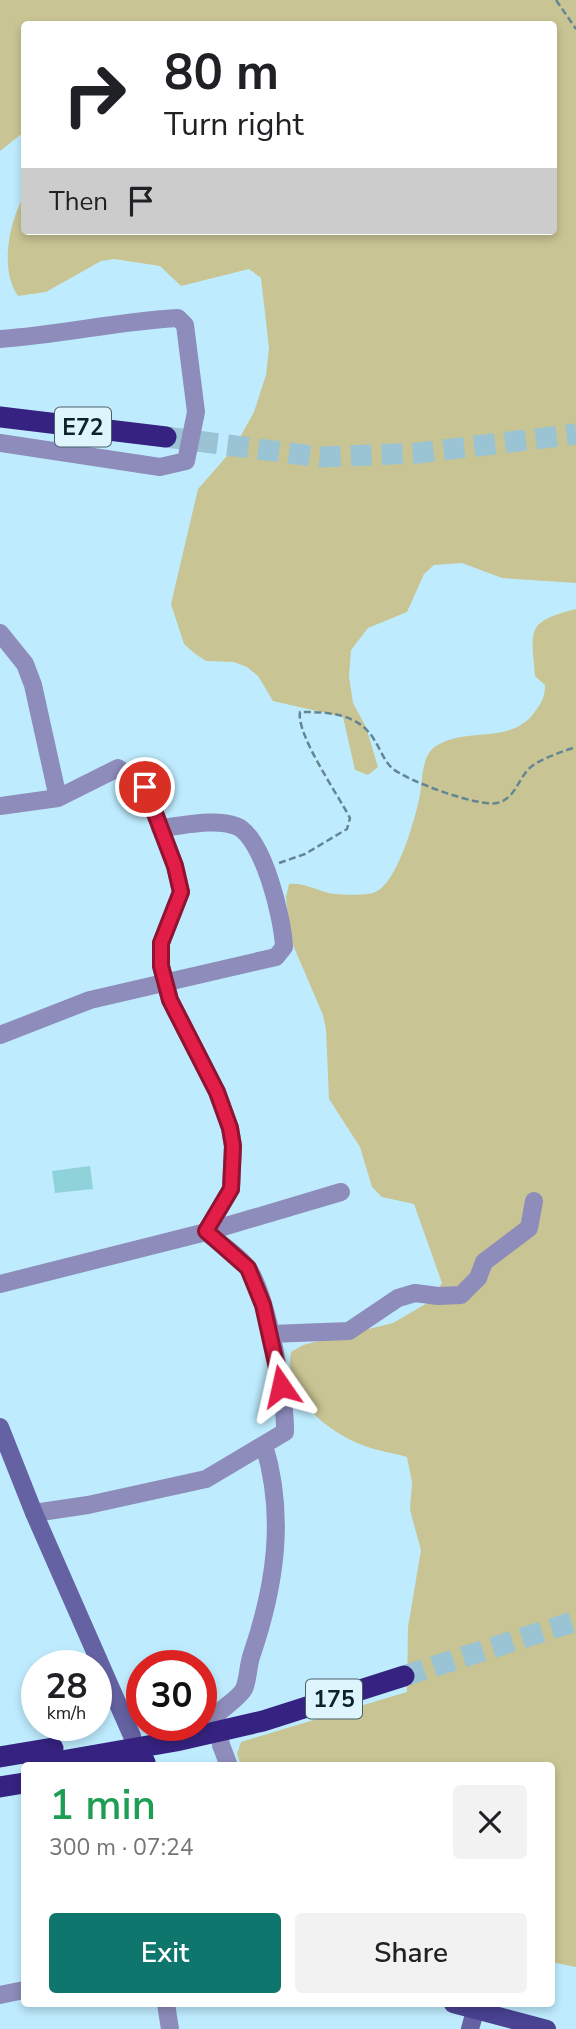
<!DOCTYPE html>
<meta charset="utf-8">
<style>
body{margin:0;font-family:"Nunito Sans",sans-serif;background:#f2f2f2;color:#202124;height:100vh;display:flex;flex-direction:column;font-size:26px;white-space:nowrap}
*{box-sizing:border-box;margin:0}
p{font-size:23px;color:#757577}
.icon{flex:none;width:38px;height:38px;fill:none;stroke:currentColor;stroke-width:2;stroke-linecap:round;stroke-linejoin:round}
.map{position:relative;flex:1;overflow:hidden}
.sheet{position:absolute;left:21px;top:1762px;width:534px;height:245px;display:flex;flex-direction:column;background:#fff;border-radius:7px;box-shadow:0 4px 10px #0003}
.sheet>*{flex:none}
.banner{position:absolute;left:21px;top:21px;width:536px;height:214px;border-radius:7px;box-shadow:0 4px 10px #0003;background:#fff;color:#202124;overflow:hidden}
.speed{position:absolute;left:21px;top:1650px;display:flex;gap:14px;font-size:35px;font-weight:700;text-align:center}
.speed>*{display:grid;place-content:center;width:91px;height:91px;border-radius:50%;background:#fff;box-shadow:0 4px 10px #0003;line-height:1}
.speed small{font-size:18px;font-weight:400}
.speed .limit{border:10px solid #d22;background:#fff;color:#111}
.pin{position:absolute;display:grid;place-items:center;width:60px;height:60px;color:#fff;margin:-30px;border:4px solid #fff;border-radius:50%;box-shadow:0 2px 7px #0007}
.me{position:absolute;width:77px;margin:-38px;rotate:349deg;stroke-linejoin:round;filter:drop-shadow(0 0 5px #0008)}
.turn{display:flex;align-items:center;gap:24px;height:147px;padding:0 28px;font-size:32px}
.turn .icon{width:91px;height:91px;stroke-width:2.5}
.turn b{display:block;font-size:49px;line-height:60px}
.then{display:flex;align-items:center;height:66px;padding:0 28px;background:#0003;gap:14px;font-size:26px}
.round{display:grid;place-items:center;flex:none;width:74px;height:74px;border-radius:7px;background:#f2f2f2}
.headline{display:flex;align-items:center;justify-content:space-between;height:119px;padding:0 28px}
h1{font-size:42px;font-weight:600;line-height:52px;color:#1e9e55}
.button{display:flex;gap:14px;margin-top:auto;padding:14px 28px}
.button a{flex:1;height:80px;border-radius:7px;background:#0f766e;color:#fff;font-size:28px;font-weight:600;line-height:80px;text-align:center}
.button a+a{background:#f2f2f2;color:#202124}
.map>svg:first-child{display:block}
.green{fill:#c8c493}
.building{fill:#90d2d9}
.lines{fill:none;stroke-linecap:round;stroke-linejoin:round}
.highway-tunnel{stroke:#9ac4d4;stroke-width:21;stroke-dasharray:21 10;stroke-linecap:butt}
.path{stroke:#648693;stroke-width:2.5;stroke-dasharray:7 3.5;stroke-linecap:butt}
.street{stroke:#8d8cba;stroke-width:18}
.secondary{stroke:#6562a3;stroke-width:18}
.primary{stroke:#4a4292;stroke-width:18}
.highway{stroke:#362381;stroke-width:21}
.route-casing{stroke:#92132f;stroke-width:18}
.route{stroke:#e11d48;stroke-width:12}
.labels{text-anchor:middle;dominant-baseline:central;stroke-width:5;stroke-linejoin:round;paint-order:stroke}
.shield{fill:#def5fe;stroke:#4a616a;stroke-width:2}
.shield-label{font-size:23px;font-weight:bold;fill:#0a222a}
</style>
<div class="map">
<svg width="576" height="2029" viewBox="0 0 576 2029">
<rect width="100%" height="100%" fill="#beecfe"/>
<path class="green" d="M0 0H576V583L502 578 462 563 434 565 424 574 407 612 368 628 351 650 349 676 353 703 366 727 378 767 368 775 355 770 343 717 273 701 258 676 247 667 234 662 206 661 194 653 184 644 171 604 198 489 234 448 254 412 266 375 269 348 261 278 249 269 181 286 160 266 114 259 101 261 46 292 18 296C0 271 8 224 24 196V231H553V24H24V132L0 151Z
M576 609V1967L551 1962V1766H241L237 1754 241 1742 407 1692 408 1627 421 1550 410 1510 412 1482 407 1457C393 1453 378 1451 365 1446 327 1432 283 1397 291 1352L303 1345 393 1323 429 1302 442 1283 414 1204 382 1197 372 1187 360 1147 329 1099 326 1029 323 1015 290 938 286 897 289 884C303 883 311 888 325 892 333 895 364 896 373 893 396 887 414 822 419 800 423 784 420 756 436 746 467 726 510 745 534 713 541 703 545 698 545 685L535 676C531 628 526 622 576 609Z"/>
<path class="building" d="M90 1166 93 1189 55 1193 52 1171Z"/>
<g class="lines">
<path class="highway-tunnel" d="M166 437 320 457 418 453 576 434
M404 1676 576 1621"/>
<path class="path" d="M556 0 576 29
M279 863 305 854 347 829 350 818C338 795 296 734 300 712 329 712 359 713 375 741 380 749 385 762 392 768 407 781 478 807 497 803 516 799 518 777 532 766 545 757 561 752 576 747"/>
<path class="street" d="M0 339C60 335 119 321 178 318L185 325 196 412 186 461 160 467 0 443
M0 633 25 664 33 685 58 798
M0 806 58 798 118 768 145 787 175 866 181 892 161 943V966L170 1000 217 1092 230 1128 233 1146 231 1189 206 1232
M0 1035 90 1000 276 957 284 947C283 919 263 836 236 826 214 818 183 826 160 828
M0 1284 206 1232 341 1192
M271 1334 349 1331 398 1298 415 1293 438 1296 461 1295 478 1278 484 1262 529 1228 534 1201
M34 1513 88 1505 206 1479 285 1432C286 1399 267 1293 247 1267 237 1254 219 1243 206 1232
M229 1766 221 1745 216 1715C224 1707 239 1698 244 1689 248 1680 248 1667 251 1657 275 1587 286 1517 264 1445
M0 1995 24 1990
M166 2004 170 2029"/>
<path class="secondary" d="M0 1427 34 1513 132 1736
M470 2029 475 2011"/>
<path class="primary" d="M453 2004 547 2029"/>
<path class="highway" d="M0 417 166 437
M0 1757 53 1748
M33 1766 176 1741 263 1721 404 1676
M121 1766 145 1762
M0 1787 24 1783"/>
</g>
<g class="lines">
<defs>
<path id="route" d="M145 787 175 866 181 892 161 943V966L170 1000 217 1092 230 1128 233 1146 231 1189 206 1231 248 1268 263 1305 281 1386"/>
</defs>
<use href="#route" class="route-casing"/>
<use href="#route" class="route"/>
</g>
<g class="labels">
<g class="shield">
<rect x="55" y="407.5" width="56" height="39" rx="5"/>
<rect x="306" y="1679.5" width="56" height="39" rx="5"/>
</g>
<g class="shield-label">
<text x="83" y="427">E72</text>
<text x="334" y="1699">175</text>
</g>
</g>
</svg>
<div class="speed"><div>28<small>km/h</small></div><div class="limit">30</div></div>
<div class="pin" style="left:145px;top:787px;background:#d93025"><svg class="icon" aria-label="arrive" viewBox="0 0 24 24"><path d="M6 21V4h12l-3 4 3 4H6"/></svg></div>
<svg class="me" style="left:281px;top:1386px" viewBox="-20 -20 40 40"><path d="M0-17L14 15 0 8-14 15z" fill="#e11d48" stroke="#fff" stroke-width="4"/></svg>
<div class="banner">
<div class="turn"><svg class="icon" aria-label="right" viewBox="0 0 24 24"><path d="M7 20v-9h11M14 6l5 5-5 5"/></svg><div><b>80 m</b>Turn right</div></div>
<div class="then">Then<svg class="icon" aria-label="arrive" viewBox="0 0 24 24"><path d="M6 21V4h12l-3 4 3 4H6"/></svg></div>
</div>
<section class="sheet">
<div class="headline"><div><h1>1 min</h1><p>300 m · 07:24</p></div><a class="round"><svg class="icon" aria-label="close" viewBox="0 0 24 24"><path d="M6 6l12 12M18 6L6 18"/></svg></a></div>
<div class="button"><a>Exit</a><a>Share</a></div>
</section>
</div>
